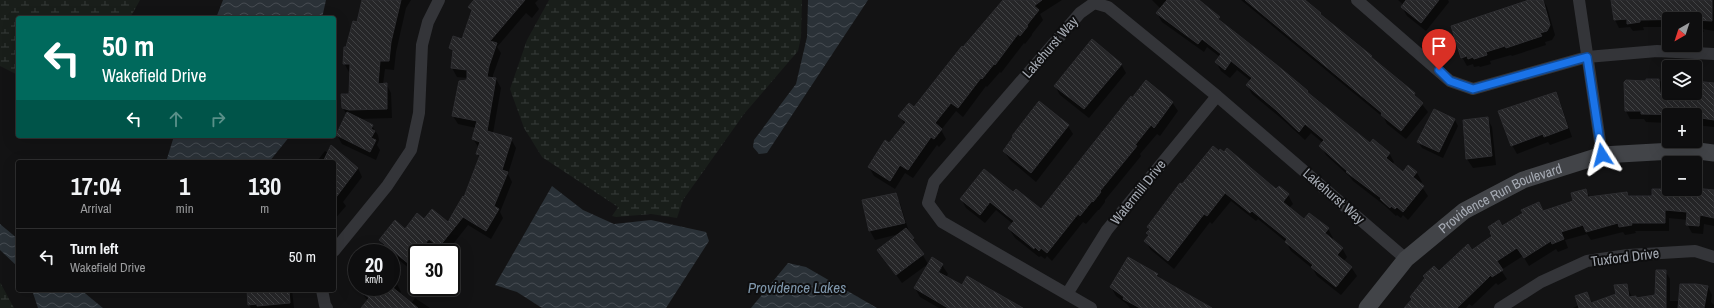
<!DOCTYPE html>
<meta charset="utf-8">
<style>
body{margin:0;font-family:"Archivo Narrow",sans-serif;background:#171718;color:#f1f3f6;height:100vh;display:flex;flex-direction:column;font-size:15px;white-space:nowrap}
*{box-sizing:border-box;margin:0}
p{font-size:13px;color:#9b9c9e}
.icon{flex:none;width:22px;height:22px;fill:none;stroke:currentColor;stroke-width:2;stroke-linecap:round;stroke-linejoin:round}
.map{position:relative;flex:1;overflow:hidden}
.panel{position:absolute;left:16px;top:160px;width:320px;height:132px;display:flex;flex-direction:column;background:#0e0e0f;border-radius:4px;box-shadow:0 4px 16px #0002,0 0 0 1px #2e2e2f}
.panel>*{flex:none}
.banner{position:absolute;left:16px;top:16px;width:320px;height:122px;border-radius:4px;box-shadow:0 4px 16px #0002,0 0 0 1px #2e2e2f;background:#00695c;color:#fff;overflow:hidden}
.needle{width:26px;rotate:219deg}
.controls{position:absolute;left:1662px;top:12px;display:grid;gap:8px}
.controls a{display:grid;place-items:center;width:40px;height:40px;border-radius:4px;background:#0e0e0f;box-shadow:0 4px 16px #0002,0 0 0 1px #2e2e2f;font-size:20px}
.speed{position:absolute;left:348px;top:244px;display:flex;gap:8px;font-size:20px;font-weight:700;text-align:center}
.speed>*{display:grid;place-content:center;width:52px;height:52px;border-radius:50%;background:#0e0e0f;box-shadow:0 4px 16px #0002,0 0 0 1px #2e2e2f;line-height:1}
.speed small{font-size:10px;font-weight:400}
.speed .limit{border:2px solid #111;border-radius:6px;background:#fff;color:#111}
.pin{position:absolute;display:grid;place-items:center;width:34px;height:34px;color:#fff;margin:-41px -17px;border-radius:50% 50% 50% 0;rotate:-45deg;box-shadow:0 0 4px #0007}
.pin .icon{rotate:45deg}
.me{position:absolute;width:44px;margin:-22px;rotate:351deg;stroke-linejoin:round;filter:drop-shadow(0 0 3px #0008)}
.turn{display:flex;align-items:center;gap:14px;height:84px;padding:0 20px;font-size:18px}
.turn .icon{width:52px;height:52px;stroke-width:2.5}
.turn b{display:block;font-size:28px;line-height:34px}
.lanes{display:flex;align-items:center;height:38px;padding:0 20px;background:#0003;justify-content:center;gap:20px;direction:ltr}
.lanes .off{opacity:.35}
.eta{display:flex;justify-content:space-evenly;align-items:center;height:68px;text-align:center}
.eta b{font-size:24px;font-weight:800;line-height:28px}
ul{padding:0;list-style:none}
li{display:flex;align-items:center;gap:12px;height:56px;padding:0 20px;border-top:1px solid #2e2e2f}
li div{flex:1}
li b{display:block;font-size:15px}
li em{font-style:normal}
.map>svg:first-child{display:block}
.wetland{fill:url(#wetland-marsh)}
.water{fill:url(#water-waves)}
.shadow{fill:#0007;fill-rule:evenodd}
.building{fill:url(#building-back-hatch);stroke:#2d2d30}
.lines{fill:none;stroke-linecap:round;stroke-linejoin:round}
.street{stroke:#343539;stroke-width:12}
.secondary{stroke:#424448;stroke-width:17}
.route-casing{stroke:#114b97;stroke-width:10}
.route{stroke:#1a73e8;stroke-width:7}
.labels{text-anchor:middle;dominant-baseline:central;stroke-width:4;stroke-linejoin:round;paint-order:stroke}
.street-label{font-size:14px;fill:#a5aab3;stroke:#0e0e0f}
.water-label{font-size:15px;font-style:italic;fill:#7f97ac;stroke:#0e0e0f}
</style>
<div class="map">
<svg width="1714" height="308" viewBox="0 0 1714 308">
<defs>
<pattern id="wetland-marsh" width="20" height="14" patternUnits="userSpaceOnUse"><rect width="20" height="14" fill="#191e1a"/><path d="M1 5h8M5 5V1M11 12h8M15 12V8" fill="none" stroke="#373c39"/></pattern>
<pattern id="water-waves" width="16" height="10" patternUnits="userSpaceOnUse"><rect width="16" height="10" fill="#2a3137"/><path d="M0 5q4-4 8 0t8 0" fill="none" stroke="#464c52"/></pattern>
<pattern id="building-back-hatch" width="6" height="6" patternUnits="userSpaceOnUse"><rect width="6" height="6" fill="#262628"/><path d="M-1 5l2 2M0 0l6 6M5-1l2 2" fill="none" stroke="#424345"/></pattern>
</defs>
<rect width="100%" height="100%" fill="#131314"/>
<path class="wetland" d="M0 0H140L130 18H18V75L0 66Z
M549 0H802L801 37 798 51 744 114 683 200 677 218 651 214 616 217 612 216 618 207 542 157 524 128 510 89 527 40Z
M0 283 1 284 14 308H0Z"/>
<path class="water" d="M223 0H326L322 18H216Z
M808 0H868L767 153 759 154 753 147 754 140 796 84 807 37Z
M174 136H290L269 162H166Z
M552 186 583 210 614 224 651 220 706 232 709 241 666 308H542L517 292 495 285Z
M0 224 18 239V267L0 250Z
M788 263 806 267 877 308H751Z
M32 290H81L103 308H38Z"/>
<path class="shadow" d="M363 0H411L406 8 396 52 394 70 385 69 383 84H386L391 93 392 118 358 119 372 126 378 135 379 140 377 145 380 150 376 160 342 144 337 135 347 115 343 108 350 94 351 73 349 72 344 63 347 48 358 23Z
M476 0H538L535 3 539 9 532 18 526 13 497 47 501 53 493 75V79H496L501 88 493 133 511 139 516 148 508 174 512 182 500 212 503 218 491 239 468 225 446 253H441L434 247 429 253H417V268L414 272 385 249 380 240 424 220 448 223 465 199 480 158 477 154 479 148 473 139 476 128 458 124 453 116 468 78 457 77 452 68 454 54 450 48 462 40 472 12 469 7Z
M1004 0H1062L1040 14 1043 20 1032 34V35L1025 44 1024 43 1001 73 1000 72 987 87 986 86 963 117 956 111 941 130 946 139 939 147 937 145 913 178 905 173 895 189 874 176 869 167 905 125 900 116 914 108Z
M1152 0H1196L1370 144 1389 153 1394 162 1392 165 1403 173 1409 166 1417 173 1422 182 1420 184 1428 196 1408 220 1403 215 1401 218 1397 215 1396 216 1384 205 1353 181 1350 177 1326 155 1321 146 1323 143 1311 133 1305 140 1282 119 1252 94 1247 85 1251 81 1237 70 1230 78 1221 71 1216 62 1220 57 1207 47 1204 52 1162 22 1157 13 1161 9Z
M1241 0H1303L1414 94 1428 112 1406 139 1387 124 1384 118Z
M1398 0H1448L1449 2 1426 31 1407 16 1402 7 1404 5Z
M1534 0H1543L1547 7 1555 35 1552 40 1545 42 1546 45 1512 56 1511 55 1490 61 1491 64 1480 67 1479 66 1474 67 1473 64 1467 66 1462 57Z
M1612 0H1714V31L1703 29 1704 32 1695 31V19H1669V31L1667 27H1643L1644 30 1633 31 1630 27 1619 28 1615 20Z
M1121 64 1126 73 1089 118 1060 95 1055 86Z
M1647 80 1669 82V93H1695V82L1714 83V127L1695 125V115H1669V123L1646 122 1644 119H1630L1626 111Z
M1555 93 1560 102 1572 137 1550 145 1548 142 1517 154 1512 145Z
M1132 99 1172 102 1178 111 1160 136 1157 134 1140 154 1141 156 1105 200V202L1099 210H1098L1086 224 1083 222 1052 261 1047 256 1045 259 1041 256 1039 257 1015 238 1009 229 1013 224 996 210 985 223 966 208 961 199 1013 194 1042 211Z
M1487 118 1492 127 1496 165 1473 168 1467 159Z
M1455 120 1458 126 1443 158 1422 148 1418 142Z
M1068 126 1073 134 1036 182 1010 160 1004 151Z
M331 147 358 168 362 177 343 202 346 206 334 220V162H319L318 160 325 151 328 153Z
M1180 185 1276 191 1288 195 1293 204 1289 208 1304 220 1328 229 1333 238 1332 240 1342 248 1347 257 1344 261 1351 267 1357 276 1341 295 1317 276 1313 269 1291 251 1286 242 1258 219 1256 221 1231 201 1212 224 1210 222 1174 269 1151 250 1145 241 1149 236 1148 233 1150 231 1148 227Z
M1676 189H1695L1714 195V226L1704 224 1703 234 1692 233 1687 224 1688 220 1669 218V231H1635L1636 233 1625 235 1623 232 1591 240 1587 234 1565 240 1568 248 1558 252 1556 249 1529 266 1523 256 1501 270 1507 279 1498 285 1496 283 1472 306 1469 304 1466 308H1406L1426 278 1439 273 1472 252 1493 236 1502 227 1575 201 1586 190 1590 197 1627 193 1630 197H1654Z
M895 194 900 203 909 232 928 264 902 283 878 250 899 234 875 240 870 231 863 201Z
M942 265 948 274 946 277 962 287 1020 308H939L920 297 915 288ZM940 268H942L937 277 935 276Z
M1665 271 1670 279V301H1680L1708 287 1712 295 1711 302 1714 305V308H1573L1579 305 1586 293 1592 303 1617 295 1626 285 1632 297 1637 299 1656 296Z
M1157 275 1159 279 1211 308H1130L1127 304 1116 296 1111 287Z
M391 279 397 284 401 292 399 294 411 304 415 298 430 308H366L368 301 360 290 363 287H391Z
M248 290H292L294 308H251L249 305Z"/>
<path class="building" d="M362 0H401L391 42 389 61H380L378 84 387 83V109L349 110 342 108 341 94H349L350 64H343L344 47H346L353 21 357 22Z
M474 0H525L490 41 497 43 489 66 487 77 496 78 487 131 512 138 502 170 508 172 494 206 499 209 486 231 463 217 439 247 429 239 409 264 379 240 395 220 405 229 417 213 424 219 432 209 448 222 463 196 464 197 480 155 476 154 480 142 472 139 477 121 452 116 459 81 467 80V70L451 68 453 50 449 48 453 36 462 39 472 10 468 7Z
M1003 0H1042L1034 6 1039 10 1027 25 1028 26 1020 36 1018 34 995 65 994 64 982 79 981 78 958 108 951 103 935 123 942 129 934 139 931 137 908 170 900 165 890 181 868 167 885 140 889 143 906 122 898 116 909 103 914 107 962 46 963 47Z
M1167 0H1199L1220 17 1218 19 1278 66 1308 91 1307 92 1370 143 1373 139 1390 153 1386 158 1403 172 1408 165 1417 172 1413 177 1424 186 1403 212 1397 207 1395 209 1391 206 1390 208 1380 199 1381 198 1346 172 1347 171 1319 146 1324 140 1305 124 1299 132 1276 110 1246 85 1252 78 1231 61 1225 70 1215 62 1221 54 1202 39 1198 44 1156 13Z
M1245 0H1305L1321 13 1320 14 1372 56 1371 57 1415 93 1414 95 1423 103 1401 131 1381 115 1382 113Z
M1406 0H1439L1421 23 1401 7Z
M1529 0H1543L1550 25 1547 31 1540 33 1542 36 1506 48 1505 46 1486 52 1487 55 1474 59 1473 57 1468 59 1467 56 1461 58 1451 26Z
M1611 0H1712V21L1695 20V19L1640 20V22L1627 24V19L1614 20Z
M1092 39 1122 64 1084 109 1054 86Z
M1646 79H1659L1660 93H1695V81L1714 83V120L1695 117V115L1641 114V111H1625L1624 82 1626 80 1646 81Z
M1146 80 1173 102 1154 128 1151 125 1135 145 1137 146 1100 191 1101 192 1093 202 1092 201 1080 216 1078 214 1047 253 1041 248 1039 251 1035 247 1034 249 1008 228 1014 221 990 202 980 215 960 199 984 169 1013 192 1016 189 1041 209 1131 96 1132 98Z
M1556 92 1568 128 1544 137 1543 134 1511 146 1498 111Z
M1039 101 1069 125 1031 173 1003 151 1013 137 1012 136Z
M1434 109 1455 119 1439 152 1417 142Z
M347 112 373 125 371 129 375 131 371 138 376 140 370 152 336 135Z
M1488 117 1492 156 1466 159 1463 120Z
M331 145 358 168 334 200V162H323Z
M1213 146 1219 151 1220 149 1224 152 1227 148 1276 189 1279 186 1289 194 1283 202 1304 219 1309 213 1329 228 1325 233 1343 248 1337 255 1352 267 1336 287 1311 267 1313 265 1285 242 1287 239 1252 211 1250 213 1225 193 1207 216 1204 214 1168 261 1144 241 1149 235 1146 233 1150 229 1147 227 1180 183 1182 184Z
M1695 188 1714 190V218L1700 215 1699 226 1686 225 1687 212 1665 210V223H1631L1632 225 1619 227 1618 223 1586 232 1583 225 1561 232 1564 239 1552 244 1551 241 1524 258 1517 248 1497 261 1503 270 1492 277 1491 275 1457 308H1404L1412 299 1410 297 1425 278 1423 276 1434 266 1439 271 1468 244 1472 250 1492 236 1490 233 1491 232 1488 227 1499 220 1502 226 1523 213 1521 210 1539 202 1543 211 1573 201 1571 193 1586 189 1588 197 1627 192 1628 196H1652V189H1695Z
M896 193 905 223 869 231 862 200Z
M906 228 914 238 912 239 924 254 896 275 877 250Z
M932 257 943 264 938 272 962 285 967 276 1023 308H948L914 288Z
M1128 257 1158 274 1156 276 1212 308H1140L1123 299 1124 297 1110 287Z
M1656 270H1666V308H1579L1575 296 1587 292 1591 303 1616 294 1614 285 1627 284 1629 297 1636 296V298L1655 295Z
M1680 284H1696L1708 286 1704 308H1678Z
M356 287H392L418 308H361L369 298Z
M247 290H289L290 303 257 306V304L248 305Z"/>
<g class="lines">
<path class="street" d="M1357 0 1450 81 1473 89 1587 57 1657 51 1714 54
M1579 0 1602 155
M334 251 387 186 411 150 419 113 422 45 428 22 439 0
M322 290 325 305 327 308
M1067 294 1107 230 1217 96
M1091 308 942 222 928 203 934 182 1080 13 1094 3 1108 7 1217 96 1406 259
M1500 308 1541 282 1587 261 1628 255 1695 251 1714 257"/>
<path class="secondary" id="s1" d="M1367 308 1406 259 1464 211 1523 180 1602 155 1691 150 1714 153"/>
</g>
<g class="lines">
<defs>
<path id="route" d="M1439 70 1450 81 1473 89 1587 57 1602 155"/>
</defs>
<use href="#route" class="route-casing"/>
<use href="#route" class="route"/>
</g>
<g class="labels">
<g class="street-label">
<text transform="translate(1050 47) rotate(-49)">Lakehurst Way</text>
<text transform="translate(1138 192) rotate(-51)">Watermill Drive</text>
<text transform="translate(1334 196) rotate(41)">Lakehurst Way</text>
<text stroke="none"><textPath href="#s1" startOffset="176">Providence Run Boulevard</textPath></text>
<text transform="translate(1625 257) rotate(-7)">Tuxford Drive</text>
</g>
<g class="water-label">
<text x="797" y="287">Providence Lakes</text>
</g>
</g>
</svg>
<div class="controls">
<a><svg class="needle" viewBox="-14 -14 28 28"><path d="M0-13l5 13h-10z" fill="#e53935"/><path d="M0 13l5-13h-10z" fill="#9b9c9e"/></svg></a>
<a><svg class="icon" aria-label="layers" viewBox="0 0 24 24"><path d="M12 4l9 5-9 5-9-5zM3 14l9 5 9-5"/></svg></a>
<a>+</a>
<a>−</a>
</div>
<div class="speed"><div>20<small>km/h</small></div><div class="limit">30</div></div>
<div class="pin" style="left:1439px;top:70px;background:#d93025"><svg class="icon" aria-label="arrive" viewBox="0 0 24 24"><path d="M6 21V4h12l-3 4 3 4H6"/></svg></div>
<svg class="me" style="left:1602px;top:155px" viewBox="-20 -20 40 40"><path d="M0-17L14 15 0 8-14 15z" fill="#1a73e8" stroke="#fff" stroke-width="4"/></svg>
<div class="banner">
<div class="turn"><svg class="icon" aria-label="left" viewBox="0 0 24 24"><path d="M17 20v-9H6M10 6l-5 5 5 5"/></svg><div><b>50 m</b>Wakefield Drive</div></div>
<div class="lanes"><svg class="icon" aria-label="left" viewBox="0 0 24 24"><path d="M17 20v-9H6M10 6l-5 5 5 5"/></svg><svg class="icon off" aria-label="ahead" viewBox="0 0 24 24"><path d="M12 20V5M6 11l6-6 6 6"/></svg><svg class="icon off" aria-label="right" viewBox="0 0 24 24"><path d="M7 20v-9h11M14 6l5 5-5 5"/></svg></div>
</div>
<section class="panel">
<div class="eta">
<div><b>17:04</b><p>Arrival</p></div>
<div><b>1</b><p>min</p></div>
<div><b>130</b><p>m</p></div>
</div>
<ul>
<li><svg class="icon" aria-label="left" viewBox="0 0 24 24"><path d="M17 20v-9H6M10 6l-5 5 5 5"/></svg><div><b>Turn left</b><p>Wakefield Drive</p></div><em>50 m</em></li>
</ul>
</section>
</div>
